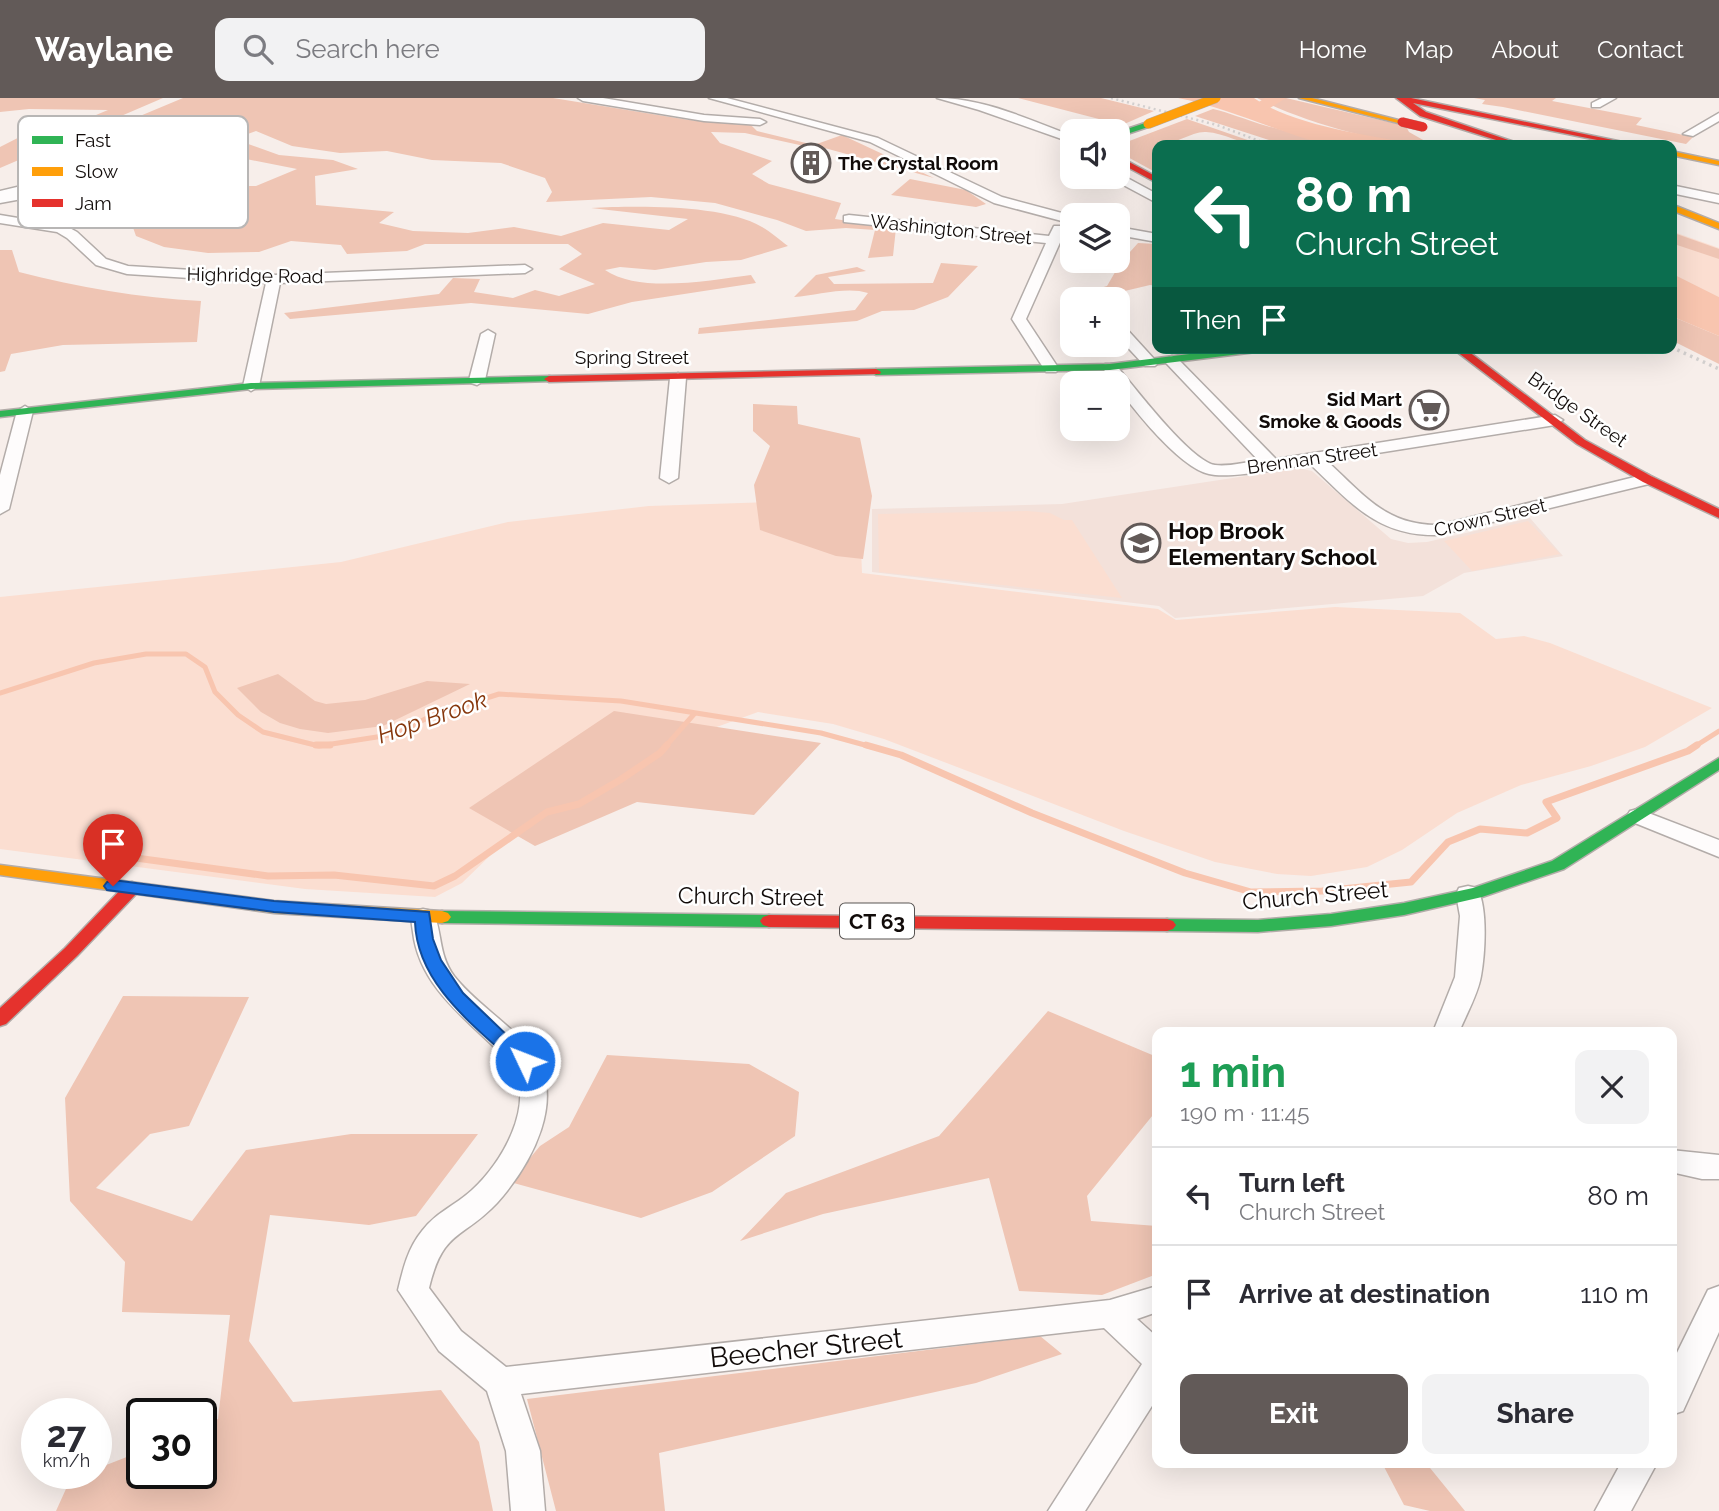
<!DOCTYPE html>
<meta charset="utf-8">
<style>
body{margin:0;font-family:Raleway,sans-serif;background:#f2f2f3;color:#2b2b33;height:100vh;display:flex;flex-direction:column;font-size:26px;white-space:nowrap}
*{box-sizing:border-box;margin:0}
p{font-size:23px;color:#7c7c81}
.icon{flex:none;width:38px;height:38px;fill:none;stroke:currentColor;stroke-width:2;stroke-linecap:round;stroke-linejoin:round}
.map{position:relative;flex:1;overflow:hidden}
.panel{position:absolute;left:1152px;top:929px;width:525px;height:441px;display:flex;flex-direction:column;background:#fff;border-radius:14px;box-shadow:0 7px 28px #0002}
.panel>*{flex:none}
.guide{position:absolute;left:1152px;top:42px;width:525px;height:214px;border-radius:14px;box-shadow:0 7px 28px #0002;background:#0b6e4f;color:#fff;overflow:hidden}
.controls{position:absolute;left:1060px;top:21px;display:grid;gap:14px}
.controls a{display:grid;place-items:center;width:70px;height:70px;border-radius:14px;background:#fff;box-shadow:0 7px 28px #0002;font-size:35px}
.speed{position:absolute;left:21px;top:1300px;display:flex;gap:14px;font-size:35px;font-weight:700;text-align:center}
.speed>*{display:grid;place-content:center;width:91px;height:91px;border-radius:50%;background:#fff;box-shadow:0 7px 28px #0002;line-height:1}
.speed small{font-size:18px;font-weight:400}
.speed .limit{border:4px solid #111;border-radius:10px;background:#fff;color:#111}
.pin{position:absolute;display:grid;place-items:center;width:60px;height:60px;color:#fff;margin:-72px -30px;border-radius:50% 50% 50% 0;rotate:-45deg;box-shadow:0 0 7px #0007}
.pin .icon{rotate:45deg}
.me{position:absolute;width:77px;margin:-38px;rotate:313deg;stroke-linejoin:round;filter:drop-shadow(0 0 5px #0008)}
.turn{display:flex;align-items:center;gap:24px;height:147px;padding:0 28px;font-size:32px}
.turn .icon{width:91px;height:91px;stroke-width:2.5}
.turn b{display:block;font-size:49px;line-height:60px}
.then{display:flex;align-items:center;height:66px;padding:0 28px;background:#0003;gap:14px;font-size:26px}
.round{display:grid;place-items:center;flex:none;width:74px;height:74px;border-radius:14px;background:#f2f2f3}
.overview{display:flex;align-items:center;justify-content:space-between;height:119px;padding:0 28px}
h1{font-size:42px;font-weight:700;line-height:52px;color:#1e9e55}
.button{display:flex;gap:14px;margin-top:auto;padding:14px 28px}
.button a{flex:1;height:80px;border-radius:14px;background:#625a58;color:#fff;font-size:28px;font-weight:700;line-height:80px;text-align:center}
.button a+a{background:#f2f2f3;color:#2b2b33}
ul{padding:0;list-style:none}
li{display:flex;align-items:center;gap:21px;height:98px;padding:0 28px;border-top:2px solid #e1e1e2}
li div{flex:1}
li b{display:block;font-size:26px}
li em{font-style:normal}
header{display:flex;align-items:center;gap:42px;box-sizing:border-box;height:98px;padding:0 35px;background:#625a58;color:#fff}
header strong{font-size:33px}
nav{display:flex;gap:38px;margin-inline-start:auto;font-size:24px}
.search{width:490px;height:63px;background:#f2f2f3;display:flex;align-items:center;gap:18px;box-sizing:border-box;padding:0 24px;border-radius:14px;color:#7c7c81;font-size:26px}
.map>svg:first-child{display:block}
.built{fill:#f3e1da}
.green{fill:#fbded1}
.forest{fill:#efc5b4}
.water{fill:#f8c5af}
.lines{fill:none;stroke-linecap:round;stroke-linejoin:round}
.stream-far1{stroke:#f8c5af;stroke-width:5}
.stream{stroke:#f8c5af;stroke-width:7}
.river{fill:#f8c5af;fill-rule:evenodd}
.street-casing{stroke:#b3aca9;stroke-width:3}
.fast-casing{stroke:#b3aca9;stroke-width:3}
.slow-casing{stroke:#b3aca9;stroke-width:3}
.jam-casing{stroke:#b3aca9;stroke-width:3}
.street{fill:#fefcfc;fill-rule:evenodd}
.fast{fill:#30b455;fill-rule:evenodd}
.slow{fill:#ff9f0a;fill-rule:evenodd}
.jam{fill:#e5322d;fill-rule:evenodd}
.rail-far1{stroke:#d2cfce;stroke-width:2.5;stroke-dasharray:2 3.5;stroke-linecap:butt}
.rail{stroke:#d2cfce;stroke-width:3.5;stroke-dasharray:2.5 4.5;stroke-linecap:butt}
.slow-bridge-casing{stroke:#b3aca9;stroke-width:10;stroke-linecap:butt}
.jam-bridge-casing{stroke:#b3aca9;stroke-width:10;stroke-linecap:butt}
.slow-bridge{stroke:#ff9f0a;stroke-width:9}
.jam-bridge{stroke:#e5322d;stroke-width:9}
.route{fill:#1a73e8;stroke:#114b97;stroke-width:2}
.labels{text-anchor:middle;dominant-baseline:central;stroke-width:5;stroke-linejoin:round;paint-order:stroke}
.far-poi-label{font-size:19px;font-weight:bold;fill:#110b09;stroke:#fff;text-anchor:start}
.far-street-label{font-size:19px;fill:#110b09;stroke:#fff}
.shield{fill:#fff;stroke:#585453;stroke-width:2}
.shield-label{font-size:21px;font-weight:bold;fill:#110b09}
.poi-label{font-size:23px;font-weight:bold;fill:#110b09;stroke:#fff;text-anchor:start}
.street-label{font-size:23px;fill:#110b09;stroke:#fff}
.water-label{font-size:24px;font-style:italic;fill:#86360b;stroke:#fff}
.near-street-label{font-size:28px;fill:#110b09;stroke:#fff}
.key{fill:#fff;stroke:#b8b6b5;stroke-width:2}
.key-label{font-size:19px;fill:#110b09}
</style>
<header>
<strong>Waylane</strong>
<div class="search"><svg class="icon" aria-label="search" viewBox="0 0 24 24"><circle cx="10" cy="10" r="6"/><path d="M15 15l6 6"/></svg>Search here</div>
<nav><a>Home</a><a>Map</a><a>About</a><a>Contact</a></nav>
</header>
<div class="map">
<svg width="1719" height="1413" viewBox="0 0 1719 1413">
<rect width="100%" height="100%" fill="#f7eeea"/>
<path class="built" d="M1298 370 1312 373 1391 441 1408 445 1427 444 1530 420 1563 458 1464 475 1423 498 1175 520 1159 508 872 474V411L1062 406Z"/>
<path class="green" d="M1671 133 1719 150V199L1671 175Z
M798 403 861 450 862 475 1158 511 1176 522 1335 509 1460 515 1496 541 1524 538 1550 545 1712 610 1645 649 1591 668 1521 687 1457 715 1402 752 1367 769 1311 778 1277 776 1215 764 1124 733 884 641 833 626 758 614 612 667 536 713 462 785 435 799 305 791 0 751V499L341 464 508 424 649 408Z
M1027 413 1050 415 1064 422H1072L1122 500 879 474 878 416Z
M1528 423 1560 456 1472 473 1444 443Z"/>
<path class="forest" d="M0 0H163L0 70V49L51 23 84 22 108 12 29 11 0 14Z
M183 0H553L689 22 750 26 757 33 814 47 842 37 934 80 821 49 804 48 745 35 711 34 720 45 772 63 752 76 769 86 841 105 835 121 896 130 893 158 868 160 875 132 846 130 806 133 777 122 715 105 651 99 546 104 552 94 545 80 501 65 432 62 387 53 340 55 292 48 256 33 234 41 279 57 333 62 358 71 315 78 316 107 394 114 379 125 413 133 468 135 514 129 561 138 603 125 669 132 688 121 591 110C636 108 723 106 762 129 771 134 780 142 788 148L741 162 706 164 655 172 620 169 605 172C640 196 710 182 751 177L756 185 632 204 588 216 471 205 290 221 284 215 439 196 453 180 480 181 474 194 513 200 535 192 559 198 595 186 559 171 582 156 568 146H425L407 153 347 156 341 147 291 143 259 154 208 155 164 149 136 138 130 121 94 113 110 106 136 114 163 115 238 88H256L297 71 246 61 221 64 168 40 125 46 85 41Z
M1018 0H1101L1154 13 1122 27Z
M1257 0H1286L1406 28 1409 34 1432 47C1386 48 1297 22 1257 0Z
M1474 0H1556L1552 3 1642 20 1636 27 1693 39 1686 46 1503 9 1482 6 1485 2Z
M1213 11C1230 15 1244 21 1260 26 1284 33 1307 38 1330 47H1284L1195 18Z
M1187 21 1262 47C1242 47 1225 35 1206 34 1192 33 1175 47 1157 47V75L1124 57 1122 50 1124 45Z
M910 81 966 92 986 106 976 109 891 97Z
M1671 134 1719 151V161L1671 145Z
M1138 145 1157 146V188L1150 187 1091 201H1073V204L1070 199 1107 188 1121 164Z
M0 152H12L19 174C78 189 139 200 201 203L197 244 63 247 11 256 5 273 0 274Z
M941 165 978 168 948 199 914 212 882 213 857 223 698 236 699 230 855 212 868 195C848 188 817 197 794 199L816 177 857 169 866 173 828 179 834 186 933 185Z
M1671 218 1719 238V266L1671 242Z
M753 306 797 308 798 326 860 340 872 398 863 461 836 458 760 432 754 387 770 348 753 333Z
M278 576 315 603 326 606 365 602 427 583 470 586 383 628 328 635 300 631 280 625 261 614 237 590Z
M614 613 821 645 754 717 637 704 535 748 469 710Z
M123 898 249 899 189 1028 150 1036 96 1090 192 1123 246 1052 351 1036H478L416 1118 369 1127 270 1117 249 1243 293 1304 441 1292 479 1344 493 1413H56L70 1382 87 1376H96V1371L142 1353V1376H201V1328L218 1321 230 1217 122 1214 125 1164 70 1103 65 1000Z
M1048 913 1157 959V1012L1087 1098 1091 1123 1157 1128V1176L1102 1197 1019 1193 989 1080 823 1116 740 1143 786 1095 939 1038Z
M607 957 749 966 799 994 795 1038 712 1094 641 1120 510 1084 540 1048 569 1029Z
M1040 1238 1062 1256 976 1285 659 1355 665 1413H556L527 1301Z
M1382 1365H1426L1465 1413H1430L1404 1407Z"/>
<path class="water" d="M1178 0H1254C1293 28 1374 38 1421 47 1398 47 1348 52 1328 47 1277 34 1229 10 1178 0Z
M1671 175 1719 199V238L1671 218Z"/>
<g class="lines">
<path class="stream-far1" d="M0 595 94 565 146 556H186L205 569 215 594 238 617 263 634 319 648 396 636 431 618 499 596 621 603 821 635 872 649
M665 649 695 615
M1694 649 1719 633"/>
<path class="stream" d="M316 647H330
M866 647 901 657 1032 715 1185 775 1251 794 1322 793 1411 784 1448 744 1480 731 1527 735 1557 720 1546 704 1688 653 1697 647
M93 763 102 757H114L268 778 334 777 434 788 455 778 547 714 579 706 620 682 660 655 667 647"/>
<path class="river" d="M1265 0H1286L1259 17H1247L1245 13Z"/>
<defs>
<path id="street" d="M578 0H603L704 17 760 21 766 24 760 27 704 23 583 3Z
M709 0H727L878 40 1002 99 1073 118V126L994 105 870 44Z
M937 0C984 0 1029 22 1073 38V45L979 12Z
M1602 0H1616L1600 9H1592V5Z
M1719 15V23L1693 38 1683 36Z
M131 46 162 51 203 70 193 73 144 54 119 55 108 58 67 85 38 98 0 105V93L59 79 100 53Z
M1118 75 1157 96V105L1114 82 1112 79H1118Z
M1671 87 1719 97V105L1671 95Z
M0 117 66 128 77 134 106 161 128 168 274 177 525 167 532 171 525 175 280 185 259 288 251 293 243 288 266 185 127 176 96 167 67 140 57 134 0 125Z
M849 117 1049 138 1054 128H1064L1066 131 1026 221 1059 271 1056 274H1046L1012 221 1046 145 844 124V118Z
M1118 129 1157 136V144L1118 137Z
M1118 226 1123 227 1155 262 1158 265 1155 268H1145L1118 239Z
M488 232 495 236 485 282 477 287 471 285 469 282 481 236Z
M1172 258 1177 260 1276 361 1555 317 1563 322 1555 327 1327 363C1363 396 1386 428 1439 427L1647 376 1656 381 1653 385 1439 437C1378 439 1351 405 1310 366 1288 370 1229 381 1209 376 1175 368 1122 296 1102 269L1105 266H1115C1133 287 1190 363 1215 367 1228 369 1245 364 1259 363L1167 266 1164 263 1167 260Z
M678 275 686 280 678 380 669 385 660 380 670 280Z
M25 308 33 313 9 411 0 416V377L17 313Z
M1638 711 1719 742V759L1630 723 1627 718 1630 713Z
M1468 788 1477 790C1488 809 1485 856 1481 878 1478 896 1466 917 1459 934H1433L1455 879 1460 818 1456 796 1459 790Z
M423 811 432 813C443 831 437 855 454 878 476 906 508 924 531 952 569 999 531 1067 497 1105 462 1142 443 1131 429 1190L461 1233 506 1269 1110 1202 1157 1188V1214L1137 1221 1157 1239V1300L1085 1413H1048L1142 1266 1104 1230 521 1296 540 1353 545 1413H511L506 1353 487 1293 439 1253 398 1192C403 1171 408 1150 422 1133 435 1115 456 1107 472 1092 502 1065 535 1008 513 968 476 927 420 894 413 834 412 826 410 820 414 813Z
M1671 1052 1719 1057V1081H1702L1671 1074Z
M1719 1188V1234L1683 1313 1671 1317V1267L1708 1192Z
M1621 1365H1657L1631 1413H1595Z"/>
<path id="fast" d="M1148 24 1151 28 1118 39V34Z
M1237 250H1269L1264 253 1110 272 876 277 871 274 876 271 1110 266Z
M549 278 553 279V283L251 291 0 319V313L251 285Z
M1719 660V672L1564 771 1482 799 1404 817 1331 828 1258 834 1167 833 1161 831 1158 827 1161 823 1167 821 1258 822 1331 816 1404 805 1473 790 1552 763Z
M442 813 769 817 775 819 778 823 775 827 769 829 442 825 436 823 433 819 436 815Z"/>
<path id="slow" d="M1299 0H1312L1406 24 1402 26Z
M1671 53 1719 63V67L1671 57Z
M1671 106 1719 125V131L1671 112Z
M0 767 274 803 442 813 448 815 451 819 448 823 442 825 274 815 0 777Z"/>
<path id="jam" d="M1396 0H1411L1637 47H1622L1413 5 1426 14 1523 47H1512L1420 18Z
M1118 58 1157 79V85L1118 64Z
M1452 250H1464L1585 342 1651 378 1719 411V420L1643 384 1577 346Z
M876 271 881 274 880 276 549 284 544 281 549 278Z
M132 784 138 786 140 790 138 794 77 858 6 926 0 928V910L65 850 126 786Z
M769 817 1167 821 1173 823 1176 827 1173 831 1167 833 769 829 763 827 760 823 763 819Z"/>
</defs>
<use href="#street" class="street-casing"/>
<use href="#fast" class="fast-casing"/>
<use href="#slow" class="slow-casing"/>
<use href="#jam" class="jam-casing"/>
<use href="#street" class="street"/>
<use href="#fast" class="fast"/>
<use href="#slow" class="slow"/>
<use href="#jam" class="jam"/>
<path class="rail-far1" d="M1111 0 1217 27 1270 47"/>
<path class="rail" d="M1671 249 1719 271"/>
<defs>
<path id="slow-bridge" d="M1148 26 1216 0"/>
<path id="jam-bridge" d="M1402 24 1423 29"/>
</defs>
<use href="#slow-bridge" class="slow-bridge-casing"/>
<use href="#jam-bridge" class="jam-bridge-casing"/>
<use href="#slow-bridge" class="slow-bridge"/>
<use href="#jam-bridge" class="jam-bridge"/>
</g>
<path class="route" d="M113 782 274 803 429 814 433 841 441 862 463 895 534 963 532 968H518C476 929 417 887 415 824L274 814 107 792 104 788 107 784Z"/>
<defs>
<symbol id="building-ring" viewBox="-11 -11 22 22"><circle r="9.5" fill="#fff" stroke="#625a58" stroke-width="1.5"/><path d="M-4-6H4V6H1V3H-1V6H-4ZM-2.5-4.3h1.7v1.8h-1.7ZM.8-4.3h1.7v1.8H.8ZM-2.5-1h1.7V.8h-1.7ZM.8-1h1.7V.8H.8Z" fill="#625a58"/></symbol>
<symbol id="supermarket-ring" viewBox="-11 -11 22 22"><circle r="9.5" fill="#fff" stroke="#625a58" stroke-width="1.5"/><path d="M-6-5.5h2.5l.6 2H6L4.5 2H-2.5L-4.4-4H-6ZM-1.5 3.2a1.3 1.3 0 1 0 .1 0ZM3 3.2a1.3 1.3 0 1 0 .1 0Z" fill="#625a58"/></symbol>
<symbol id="school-ring" viewBox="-11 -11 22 22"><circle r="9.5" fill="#fff" stroke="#625a58" stroke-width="1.5"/><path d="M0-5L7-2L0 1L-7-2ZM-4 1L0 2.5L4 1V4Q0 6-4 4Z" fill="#625a58"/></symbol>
</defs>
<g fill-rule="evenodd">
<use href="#building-ring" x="789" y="43" width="44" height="44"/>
<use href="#supermarket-ring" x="1407" y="290" width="44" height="44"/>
<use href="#school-ring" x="1119" y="423" width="44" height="44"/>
</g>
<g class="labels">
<g class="far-poi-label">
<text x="838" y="65">The Crystal Room</text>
<text x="1402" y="301" text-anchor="end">Sid Mart<tspan x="1402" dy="22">Smoke &amp; Goods</tspan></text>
</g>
<g class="far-street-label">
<text transform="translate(951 131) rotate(6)">Washington Street</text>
<text transform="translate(255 177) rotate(1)">Highridge Road</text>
<text x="632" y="259">Spring Street</text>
<text transform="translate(1578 311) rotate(35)">Bridge Street</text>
<text transform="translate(1312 360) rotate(-8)">Brennan Street</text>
<text transform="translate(1490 419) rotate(-13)">Crown Street</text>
</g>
<rect class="shield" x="840" y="805.5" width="74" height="35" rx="5"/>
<g class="shield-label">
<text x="877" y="823">CT 63</text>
</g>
<g class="poi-label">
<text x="1168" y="432">Hop Brook<tspan x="1168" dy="26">Elementary School</tspan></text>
</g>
<g class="street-label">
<text transform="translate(1315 797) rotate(-5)">Church Street</text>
<text transform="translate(751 798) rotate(1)">Church Street</text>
</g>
<g class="water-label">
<text transform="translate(432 619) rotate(-19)">Hop Brook</text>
</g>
<g class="near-street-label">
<text transform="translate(806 1250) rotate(-6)">Beecher Street</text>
</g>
</g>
<rect x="18" y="18" width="230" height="112" rx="10" class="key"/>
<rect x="32" y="38" width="31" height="8" fill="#30b455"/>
<rect x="32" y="69" width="31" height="9" fill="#ff9f0a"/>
<rect x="32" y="101" width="31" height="8" fill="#e5322d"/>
<g class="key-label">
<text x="75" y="49">Fast</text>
<text x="75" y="80">Slow</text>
<text x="75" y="112">Jam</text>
</g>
</svg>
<div class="controls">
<a><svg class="icon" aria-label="sound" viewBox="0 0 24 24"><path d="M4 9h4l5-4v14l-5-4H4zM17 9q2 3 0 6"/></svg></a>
<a><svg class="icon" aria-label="layers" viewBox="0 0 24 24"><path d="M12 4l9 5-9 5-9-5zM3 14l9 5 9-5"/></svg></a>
<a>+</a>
<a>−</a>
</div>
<div class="speed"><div>27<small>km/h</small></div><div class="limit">30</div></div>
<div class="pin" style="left:113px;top:788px;background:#d93025"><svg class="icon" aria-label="arrive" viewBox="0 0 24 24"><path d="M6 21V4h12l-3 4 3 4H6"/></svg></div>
<svg class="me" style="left:525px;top:963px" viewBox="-20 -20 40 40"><circle r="17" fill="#1a73e8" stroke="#fff" stroke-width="3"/><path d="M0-11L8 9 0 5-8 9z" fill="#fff"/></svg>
<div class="guide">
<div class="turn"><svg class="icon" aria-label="left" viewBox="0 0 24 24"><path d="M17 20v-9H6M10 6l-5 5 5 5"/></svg><div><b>80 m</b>Church Street</div></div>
<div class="then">Then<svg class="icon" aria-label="arrive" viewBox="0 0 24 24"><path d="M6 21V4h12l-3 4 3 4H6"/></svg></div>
</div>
<section class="panel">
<div class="overview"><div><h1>1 min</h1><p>190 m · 11:45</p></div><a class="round"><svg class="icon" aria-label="close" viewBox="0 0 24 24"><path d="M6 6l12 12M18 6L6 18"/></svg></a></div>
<ul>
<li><svg class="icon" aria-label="left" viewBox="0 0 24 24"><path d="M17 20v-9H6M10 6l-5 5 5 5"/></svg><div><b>Turn left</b><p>Church Street</p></div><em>80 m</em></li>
<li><svg class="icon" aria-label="arrive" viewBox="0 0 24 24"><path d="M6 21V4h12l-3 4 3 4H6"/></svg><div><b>Arrive at destination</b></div><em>110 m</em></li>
</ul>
<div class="button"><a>Exit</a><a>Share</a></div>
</section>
</div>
